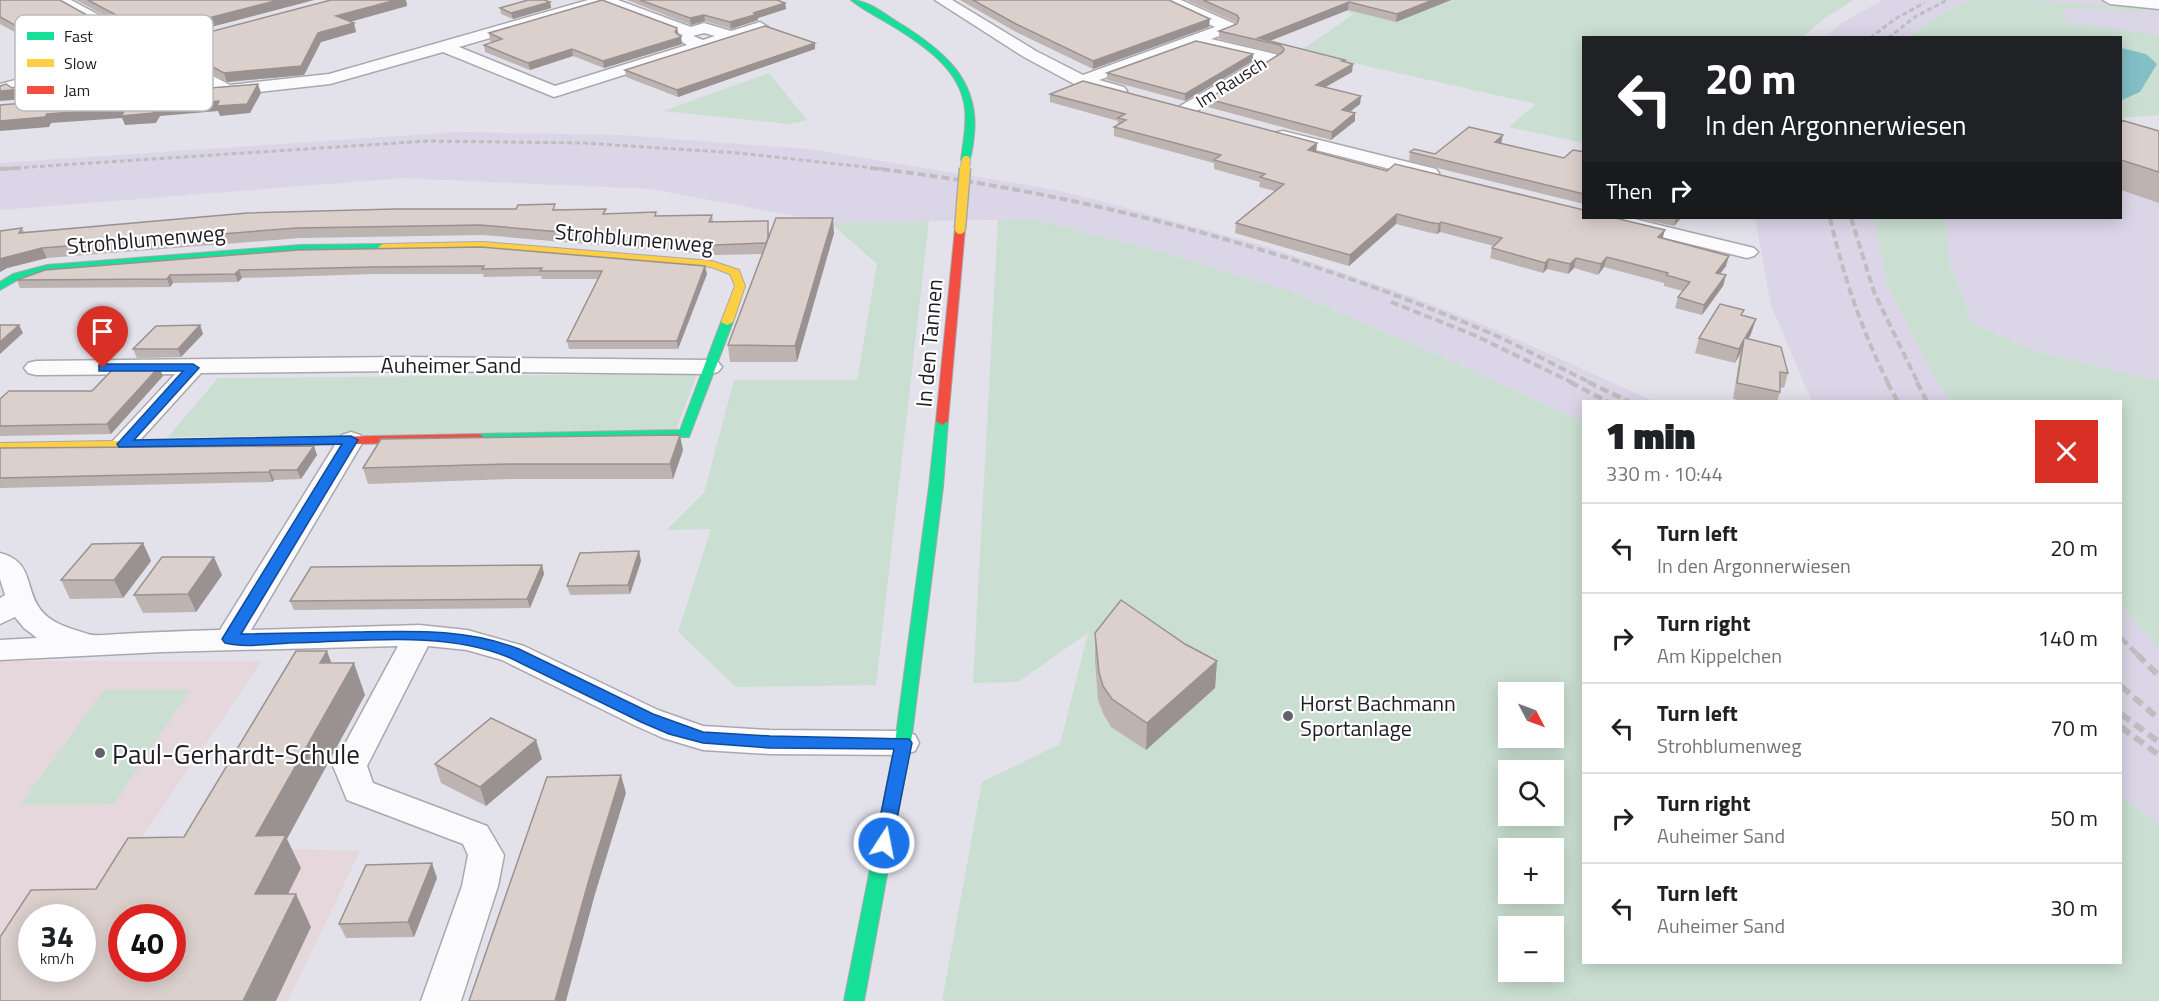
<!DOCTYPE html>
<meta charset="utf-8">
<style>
body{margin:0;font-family:"Titillium Web",sans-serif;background:#f6f6f6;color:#202124;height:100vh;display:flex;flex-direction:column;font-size:22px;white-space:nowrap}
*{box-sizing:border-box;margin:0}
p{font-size:20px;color:#757577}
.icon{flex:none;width:33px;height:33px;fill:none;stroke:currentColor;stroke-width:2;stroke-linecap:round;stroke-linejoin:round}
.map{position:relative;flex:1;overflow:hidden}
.sheet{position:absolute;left:1582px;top:400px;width:540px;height:564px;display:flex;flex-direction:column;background:#fff;border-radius:0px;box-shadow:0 3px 15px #0003}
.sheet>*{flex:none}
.guide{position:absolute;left:1582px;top:36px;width:540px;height:183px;border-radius:0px;box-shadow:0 3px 15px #0003;background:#202124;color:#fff;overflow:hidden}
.needle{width:39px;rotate:131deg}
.buttons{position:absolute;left:1498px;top:682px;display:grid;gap:12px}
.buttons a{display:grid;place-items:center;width:66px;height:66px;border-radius:0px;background:#fff;box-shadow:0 3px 15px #0003;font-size:30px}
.speed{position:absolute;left:18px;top:904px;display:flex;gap:12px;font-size:30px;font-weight:700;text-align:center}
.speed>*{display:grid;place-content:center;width:78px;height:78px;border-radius:50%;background:#fff;box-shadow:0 3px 15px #0003;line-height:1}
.speed small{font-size:15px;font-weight:400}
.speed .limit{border:9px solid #d22;background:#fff;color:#111}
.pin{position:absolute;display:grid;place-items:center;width:51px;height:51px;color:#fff;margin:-62px -26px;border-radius:50% 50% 50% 0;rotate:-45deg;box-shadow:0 0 6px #0007}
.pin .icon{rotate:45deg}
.me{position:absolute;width:66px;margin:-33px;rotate:11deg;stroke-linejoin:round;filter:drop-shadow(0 0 4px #0008)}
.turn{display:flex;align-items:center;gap:21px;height:126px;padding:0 24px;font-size:27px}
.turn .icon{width:78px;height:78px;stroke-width:2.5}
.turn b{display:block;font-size:42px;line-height:51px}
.then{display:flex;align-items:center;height:57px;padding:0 24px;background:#0003;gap:12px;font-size:22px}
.round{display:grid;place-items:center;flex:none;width:63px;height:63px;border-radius:0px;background:#f6f6f6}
.summary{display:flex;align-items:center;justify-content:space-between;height:102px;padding:0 24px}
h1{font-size:36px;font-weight:800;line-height:45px}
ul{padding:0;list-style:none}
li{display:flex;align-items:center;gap:18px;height:90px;padding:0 24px;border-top:2px solid #e0e0e0}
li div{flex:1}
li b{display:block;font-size:22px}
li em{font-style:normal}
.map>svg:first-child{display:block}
.built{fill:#dbd6e7}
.education{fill:#e6d7dc;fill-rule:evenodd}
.green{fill:#cadfd1;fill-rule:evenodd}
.water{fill:#83bfc7}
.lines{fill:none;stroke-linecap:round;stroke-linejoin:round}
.street-casing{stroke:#aaa8af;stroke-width:3}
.fast-casing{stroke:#aaa8af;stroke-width:2}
.slow-casing{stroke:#aaa8af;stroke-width:2}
.jam-casing{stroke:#aaa8af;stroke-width:2}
.street{fill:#fbfafc;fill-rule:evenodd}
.fast{fill:#16e098;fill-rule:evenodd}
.slow{fill:#ffcf43;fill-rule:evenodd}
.jam{fill:#f24e42;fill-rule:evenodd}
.rail-far3{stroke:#bebdc0;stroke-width:3;stroke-dasharray:5 3;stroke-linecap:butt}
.rail-far2{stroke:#bebdc0;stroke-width:4;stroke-dasharray:8 4;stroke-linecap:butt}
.rail-far1{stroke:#bebdc0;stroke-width:4.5;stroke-dasharray:9 4.5;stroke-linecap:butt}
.rail{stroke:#bebdc0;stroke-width:6;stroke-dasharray:11 6;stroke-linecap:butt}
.slow-bridge-far1-casing{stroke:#aaa8af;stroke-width:10;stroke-linecap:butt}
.slow-bridge-casing{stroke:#aaa8af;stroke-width:13;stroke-linecap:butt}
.slow-bridge-far1{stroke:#ffcf43;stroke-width:8}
.slow-bridge{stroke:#ffcf43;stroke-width:10}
.wall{fill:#bdb3b0}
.shaded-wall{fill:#9a9290}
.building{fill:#dcd0cd;stroke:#9a9290;stroke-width:1.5;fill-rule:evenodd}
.route{fill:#1a73e8;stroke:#114b97;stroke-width:1.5}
.poi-dot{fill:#646269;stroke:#fff;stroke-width:2}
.labels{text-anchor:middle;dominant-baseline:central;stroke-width:4.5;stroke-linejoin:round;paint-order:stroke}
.far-street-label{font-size:18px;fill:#1f1d23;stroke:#fff}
.street-label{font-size:22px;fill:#1f1d23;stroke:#fff}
.poi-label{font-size:22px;fill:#1f1d23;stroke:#fff;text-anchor:start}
.near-poi-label{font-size:27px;fill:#1f1d23;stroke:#fff;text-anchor:start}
.key{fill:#fff;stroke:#bcbbbd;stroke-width:1.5}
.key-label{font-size:16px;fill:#1f1d23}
</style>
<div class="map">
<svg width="2159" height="1001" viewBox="0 0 2159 1001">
<rect width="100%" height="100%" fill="#e3e1ea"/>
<path class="built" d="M1883 0H1972L1941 14 1907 37 1825 38 1841 23Z
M2027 0H2159V35L2065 23V8L2145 12Z
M2121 130 2159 143V381L2034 351 1972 323 1949 260 1945 218H2121Z
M459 132 620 135 809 149 1045 188 1093 199 1268 247 1413 297 1494 329 1655 402H1584V422L1433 353 1289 291 1155 250 1032 219 831 223 651 189 403 178 0 210V163Z
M1755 218H1874L1887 284 1930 369 1951 402H1812L1771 305Z
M2121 606 2159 647V825L2121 796Z"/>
<path class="education" d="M0 661H262L137 844 360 851 288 1001H0ZM32 918H82V969H32ZM122 918H172V969H122Z"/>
<path class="green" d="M1311 0H1853L1821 21 1803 37 1584 38V143L1509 127 1536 104 1300 51 1354 14Z
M1972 0H2027L2145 9 2146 12 2066 8 2065 22 2159 35V115L2121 118V38H1907L1941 14Z
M769 73 807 120 789 124 663 111Z
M1874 218H1945L1949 260 1972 323 2034 351 2159 381V647L2121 606V402H1951L1930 369 1887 284Z
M1032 219 1155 250 1289 291 1433 353 1584 422V963H2121V796L2159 825V1001H942L982 782 1060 744 1088 633 1018 682 973 683 998 220ZM1509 693H1554V738H1509ZM1509 771H1554V816H1509ZM1509 849H1554V894H1509ZM1509 927H1554V972H1509Z
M929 221 876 685 736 687 678 632 711 529 666 530 704 493 734 380H857L877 264 831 223Z
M697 374 675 433 168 437 218 378Z
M104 690H190L114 804 20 805Z"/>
<path class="water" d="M2121 48 2146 54 2157 64 2140 92 2122 100Z"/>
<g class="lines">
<defs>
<path id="street" d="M53 0H71L153 44 202 31 208 33 210 36 208 39 165 51 230 85 329 74 588 0H618L691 27 704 23 731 31 760 22 768 27 766 30 554 97 443 52 330 84 222 96 149 55 0 94V84L137 48ZM603 5 683 35 678 39 687 45 555 86 459 47ZM704 33 715 36 703 40 693 36Z
M935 0H952L1036 51 1083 75 1215 27 1164 3 1162 0H1181L1235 24 1237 27 1235 30 1211 39 1279 55 1281 58 1192 114H1180L1177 110 1180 106 1259 60 1196 45 1099 80 1124 87 1127 91 1124 95 1118 96 1076 85 1024 57Z
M2103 0H2159V9L2110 4Z
M1283 131 1436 169 1439 173 1436 177 1429 179 1277 140 1274 136 1277 132Z
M1597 218H1630L1754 248 1758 252 1754 256 1747 258 1600 222Z
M401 357 710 360 718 362 722 367 718 372 710 374 401 371 201 373 132 449 123 452 114 449 110 444 175 374 36 375 28 373 24 368 28 363 36 361Z
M351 432 360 435 364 440 251 630 419 625 467 630 524 646 658 710 703 726 769 730 903 731 915 735 919 743 915 751 903 755 769 754 703 750 663 738 636 726 502 660 467 650 428 646 367 766 373 783 487 826 504 855 498 886 461 1001H421L462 886 468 855 463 844 347 800 333 766 398 646 162 652 0 660V640L37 638 24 628 15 617 0 624V598L5 595 0 579V553C34 562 24 587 40 609 51 624 72 629 88 634 96 637 110 634 119 634 153 632 187 631 220 630L338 440 342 435Z"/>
<path id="fast" d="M851 0C867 0 883 13 896 21 940 48 980 78 974 135 973 144 972 154 969 162L961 160C963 143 967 126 965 109 961 69 922 44 891 25 878 17 863 10 851 0Z
M383 244 387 245V249L300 251 47 271 21 278 0 290V282L13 274 47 265 300 245Z
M727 319 733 322 689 437 477 442 471 438 477 434 680 430 721 322Z
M942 417 948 421 943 487 911 743 864 1001H844L895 743 929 487 936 421Z"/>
<path id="slow" d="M483 242 712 261 739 270 745 286 733 322 727 325 721 322 735 286 730 274 711 267 483 248 383 250 378 247 383 244Z
M275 438 280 439 281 442 280 445 0 451V443Z"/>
<path id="jam" d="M960 226 965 229 948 421 942 425 936 421 955 229Z
M477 434 482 435 483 438 482 441 275 446 269 442 275 438Z"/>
</defs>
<use href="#street" class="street-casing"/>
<use href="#fast" class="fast-casing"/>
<use href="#slow" class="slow-casing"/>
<use href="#jam" class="jam-casing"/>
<use href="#street" class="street"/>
<use href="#fast" class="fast"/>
<use href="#slow" class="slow"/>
<use href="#jam" class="jam"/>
<path class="rail-far3" d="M1870 38 1895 19 1924 3
M1888 38 1915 17 1947 0
M0 169 428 141 583 143 738 153 884 169"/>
<path class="rail-far2" d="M870 168C1078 191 1298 251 1490 333 1524 348 1558 367 1591 383
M0 169 21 168
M1830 218C1843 275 1862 331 1888 383
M1851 218 1874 292 1918 383
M1391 302 1474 335 1573 383"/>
<path class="rail-far1" d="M1570 382 1608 402
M1588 382 1630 402
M1887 382 1898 402
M1917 382 1927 402
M2121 638 2138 655"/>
<path class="rail" d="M2137 654 2159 676
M2121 686 2159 719
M2121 714 2159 742
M2121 727 2159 755"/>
<defs>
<path id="slow-bridge-far1" d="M965 169 966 160"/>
<path id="slow-bridge" d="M960 229 965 168"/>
</defs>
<use href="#slow-bridge-far1" class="slow-bridge-far1-casing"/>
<use href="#slow-bridge" class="slow-bridge-casing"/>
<use href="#slow-bridge-far1" class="slow-bridge-far1"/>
<use href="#slow-bridge" class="slow-bridge"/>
</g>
<path class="wall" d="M0 0 131 47 72 63 0 24Z
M76 0H314L153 42Z
M331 0H406L407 6 349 22 354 23 356 32 321 42 304 75 227 82 171 52 168 43Z
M627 0H777L785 3 786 9 758 18V20L731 29 705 21 691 25Z
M960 0H1169L1209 27 1093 69 1016 32Z
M1186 0H1451L1396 22 1348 10 1270 41 1345 60V62L1352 72 1325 87 1361 96 1360 104 1350 112 1355 121 1331 140 1208 107V99L1280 54 1219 39V31L1237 24V23Z
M550 2 551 8 513 19 501 14 500 8Z
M489 33 678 35 681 37 682 44 604 68 573 56 530 70 485 52 484 45 493 42 490 41Z
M815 43V49L678 97 626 77 625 70Z
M1253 54V61L1185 101 1107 80V73Z
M1050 94 1317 143 1316 153 1663 239 1726 266 1720 274 1726 275 1723 286 1702 315 1675 308 1678 297 1683 291 1664 286V283L1604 267 1598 275 1574 268 1568 274 1547 269 1543 273 1490 258 1492 248 1494 246 1440 232 1437 234 1427 232 1396 224 1349 266 1235 233 1236 223 1275 191 1259 187 1260 182 1214 169V163L1114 136V127L1118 125V121L1050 102Z
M2121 120 2159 131V203L2121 190Z
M1503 135 1501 143 1564 158 1584 152V204L1409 161 1410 152 1435 154Z
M557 209 606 214 657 216 712 215 713 222 769 231V235L834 233 797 362H730L728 345 762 254 716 255 483 235 300 238 47 258 7 268 0 272V231L22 228 24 232Z
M1637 218H1681L1674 226Z
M298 250 707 274 678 349H569L567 341 598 279H542L541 276 484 277 483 274H374L242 278 238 282 173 283 170 287 20 288 17 280Z
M1743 316 1751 334 1748 339 1788 373 1784 388 1780 387V392L1777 402H1750L1733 399 1740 354 1735 363 1695 353 1699 338Z
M200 325 203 334 181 357 137 358 133 349Z
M163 376 111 434 0 436V399L92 391Z
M0 448 317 455 301 479 274 480 272 482 0 488Z
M683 450 673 479H512L368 484 363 468Z
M143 543 151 561 123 598 70 599 61 580Z
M639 551 641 561 630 594 570 595 567 586Z
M542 565 544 574 530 608 294 610 290 601Z
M222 575 196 612 143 613 134 595Z
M1095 633 1185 644 1217 661 1215 688 1146 750 1111 727 1103 713 1098 700 1095 660Z
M542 759 486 806 441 783 435 764Z
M437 878 414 937 346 938 339 924Z"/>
<path class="shaded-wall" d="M279 0H314L153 42 150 33Z
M396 0H406L407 6 339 25 336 16Z
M1433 0H1451L1396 22 1397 14Z
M550 2 551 8 513 19 511 13Z
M1349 2 1348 10 1267 42 1258 38Z
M785 3 786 9 758 18V20L731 29 730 22 753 13Z
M704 15 705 21 691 25 690 18Z
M1210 19 1209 27 1093 69V61Z
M354 23 356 32 321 42 304 75 227 82 224 73 318 33Z
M677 28 679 36 681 37 682 44 604 68 603 61 675 32Z
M128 38 131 47 72 63 68 54Z
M815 43V49L678 97 677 90Z
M572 49 573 56 530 70 528 63Z
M1253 54V61L1185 101V94Z
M1353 64 1352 72 1315 93 1316 85Z
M194 75 197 84 0 101V91Z
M258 84 261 93 250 113 220 116 218 111 160 116 156 123 125 125 122 118 51 123 49 127 0 131V121L47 114 157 106Z
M1361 96 1360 104 1341 118 1342 110Z
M1355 113V121L1331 140 1332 132Z
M1503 135 1501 144 1495 142Z
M1317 143 1316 152 1308 150Z
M1397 214 1396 224 1349 266 1350 255Z
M833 218 834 233 797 362 795 346Z
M1676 218H1681L1674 226Z
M1441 222 1440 232 1437 234 1439 224Z
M1665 230 1662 240 1658 237Z
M42 248 47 258 7 268 0 272V259L3 258Z
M1729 256 1726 266 1713 283 1716 273Z
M1607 257 1604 267 1598 275 1601 264Z
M1576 258 1574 268 1568 274 1570 264Z
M1549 259 1547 269 1543 273 1545 263Z
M705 266 707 274 678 349 677 341Z
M239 270 242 278 238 282 235 274Z
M170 275 173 283 170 287 167 279Z
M1726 275 1723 286 1702 315 1704 305Z
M1756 319 1751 334 1743 349 1745 338Z
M19 325 23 333 0 354V342Z
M200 325 203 334 181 357 178 349Z
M1744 339 1740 354 1735 363 1739 349Z
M159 367 163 376 111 434 107 424Z
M680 435 683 450 673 479 670 464Z
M314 446 317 455 301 479 297 470Z
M270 470 274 480 272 482 269 472Z
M143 543 151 561 123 598 114 580Z
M639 551 641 561 630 594 628 585Z
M214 557 222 575 196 612 188 594Z
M542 565 544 574 530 608 527 599Z
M327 651 339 683 320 663Z
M1217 661 1215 688 1146 750 1147 723Z
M354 663 365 695 287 839 301 868 271 928 255 894 256 836Z
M536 740 542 759 486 806 480 787Z
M621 775 626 793 595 894 566 1001H555L590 876Z
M432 863 437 878 414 937 408 922Z
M296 894 311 927 276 1001H243Z"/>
<path class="building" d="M0 0H60L128 38 68 54 0 17Z
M88 0H279L150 33Z
M331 0H396L336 16 354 23 318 33 301 66 224 73 168 43Z
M528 0H544L550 2 511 13 500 8Z
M602 0 677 28 675 32 681 37 603 61 572 49 528 63 484 45 502 39 489 33Z
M640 0H777L785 3 753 13 758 14 730 22 704 15 690 18Z
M973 0H1169L1210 19 1093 61 1016 24Z
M1203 0H1433L1397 14 1349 2 1258 38 1345 60 1342 61 1353 64 1316 85 1361 96 1342 110 1355 113 1332 132 1208 99 1283 52 1284 49 1280 45 1219 31 1237 24 1239 18 1237 15Z
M765 26 815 43 677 90 625 70Z
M1196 41 1253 54 1185 94 1107 73Z
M145 48 194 75 0 91V86L6 84 12 88 92 67 86 64Z
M1083 81 1317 143 1308 150 1387 171 1395 164 1584 210V218H1615L1665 230 1658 237 1729 256 1716 273 1726 275 1704 305 1678 297 1690 282 1666 275 1668 273 1607 257 1601 264 1576 258 1570 264 1549 259 1545 263 1492 248 1502 238 1441 222 1439 224 1428 222 1397 214 1350 255 1236 223 1284 184 1260 177 1265 174 1214 160 1221 155 1114 127 1126 120 1118 118 1125 114 1050 94Z
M258 84 247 104 217 106 219 101 157 106 153 113 121 116 126 108 47 114 45 117 0 121V105Z
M2121 120 2159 131V172L2121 160Z
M1469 127 1503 135 1495 142 1564 158 1573 150 1584 152V194L1410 152 1414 149 1435 154Z
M555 204 553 210 606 209 603 214 656 212 655 216 712 215 709 222 768 221V238L766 243 715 245 480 225 297 228 42 248 3 258 0 259V231L22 228 19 233 247 213 395 209H516L518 205Z
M776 218H833L795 346 728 345Z
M481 247 705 266 677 341H567L602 271H540L542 268 482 269 484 266 372 267 239 270 235 274 170 275 167 279 17 280 45 270 298 250Z
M1720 304 1744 310 1741 315 1756 319 1745 338 1781 347 1788 373 1780 372V392L1737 383 1744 339 1739 349 1699 338Z
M0 325H19L0 342Z
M200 325 178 349H133L156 326Z
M115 367H159L107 424 0 426V399L9 391H92Z
M680 435 670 464H508L363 468 381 439Z
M314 446 297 470H270L269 472 0 478V448Z
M143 543 114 580H61L92 544Z
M639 551 628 585 567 586 580 553Z
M162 557H214L188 594 134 595Z
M542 565 527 599 290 601 311 567Z
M1121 600 1185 644 1217 661 1147 723 1112 699 1103 686 1099 672 1095 633Z
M296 651H327L320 663H354L256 836 286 835 255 894H296L243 1001H0V937L31 890 96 889 128 838 184 837ZM32 918H82V969H32ZM122 918H172V969H122Z
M491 718 536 740 480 787 435 764Z
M621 775 590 876 555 1001H469L547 777Z
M432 863 408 922 339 924 366 865Z"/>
<path class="route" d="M103 364H193L199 368 134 440 351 436 358 440 241 634C279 633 317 633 356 632 411 631 466 628 519 649L653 714 703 732 770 736 909 739 912 743 891 848 884 850 878 848 875 843 894 749 770 748 703 743 669 734 641 722 508 657C443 630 358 642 289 643 269 644 244 648 225 643L222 639 342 444 119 447 117 444 119 442 183 371H99V365Z"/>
<g class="poi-dot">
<circle cx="1288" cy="716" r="6"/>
<circle cx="100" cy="753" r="6"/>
</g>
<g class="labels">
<g class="far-street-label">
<text transform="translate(1231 82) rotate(-32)">Im Rausch</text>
</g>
<g class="street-label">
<text transform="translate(634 238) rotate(5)">Strohblumenweg</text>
<text transform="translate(146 239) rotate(-5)">Strohblumenweg</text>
<text transform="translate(929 343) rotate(-85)">In den Tannen</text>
<text x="451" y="365">Auheimer Sand</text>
</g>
<g class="poi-label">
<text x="1300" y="703">Horst Bachmann<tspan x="1300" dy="25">Sportanlage</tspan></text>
</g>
<g class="near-poi-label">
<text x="112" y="753">Paul-Gerhardt-Schule</text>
</g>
</g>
<rect x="15" y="15" width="198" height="96" rx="9" class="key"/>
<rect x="27" y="32" width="27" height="8" fill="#16e098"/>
<rect x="27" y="59" width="27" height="8" fill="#ffcf43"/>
<rect x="27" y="86" width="27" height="8" fill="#f24e42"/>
<g class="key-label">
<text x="64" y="42">Fast</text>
<text x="64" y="69">Slow</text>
<text x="64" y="96">Jam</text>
</g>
</svg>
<div class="buttons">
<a><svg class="needle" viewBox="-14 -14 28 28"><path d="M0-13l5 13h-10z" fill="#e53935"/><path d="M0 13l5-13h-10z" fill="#757577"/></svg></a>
<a><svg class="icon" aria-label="search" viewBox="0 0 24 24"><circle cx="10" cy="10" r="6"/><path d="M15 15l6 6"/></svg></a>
<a>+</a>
<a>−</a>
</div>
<div class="speed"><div>34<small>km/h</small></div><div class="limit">40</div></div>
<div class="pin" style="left:103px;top:368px;background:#d93025"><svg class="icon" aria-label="arrive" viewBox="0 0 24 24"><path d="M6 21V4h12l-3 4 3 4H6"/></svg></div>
<svg class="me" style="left:884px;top:843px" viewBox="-20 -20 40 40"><circle r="17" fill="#1a73e8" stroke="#fff" stroke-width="3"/><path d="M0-11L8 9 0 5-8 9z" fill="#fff"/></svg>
<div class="guide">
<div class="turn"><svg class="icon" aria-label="left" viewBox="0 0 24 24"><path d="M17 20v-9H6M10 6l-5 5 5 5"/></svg><div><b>20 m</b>In den Argonnerwiesen</div></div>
<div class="then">Then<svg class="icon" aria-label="right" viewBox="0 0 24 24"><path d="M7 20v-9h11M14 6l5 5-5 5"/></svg></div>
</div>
<section class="sheet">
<div class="summary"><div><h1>1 min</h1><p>330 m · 10:44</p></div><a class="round" style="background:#d93025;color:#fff"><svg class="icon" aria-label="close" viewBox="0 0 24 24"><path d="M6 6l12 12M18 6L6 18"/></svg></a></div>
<ul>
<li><svg class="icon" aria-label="left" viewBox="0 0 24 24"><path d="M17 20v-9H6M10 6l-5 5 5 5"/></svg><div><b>Turn left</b><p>In den Argonnerwiesen</p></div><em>20 m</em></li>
<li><svg class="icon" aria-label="right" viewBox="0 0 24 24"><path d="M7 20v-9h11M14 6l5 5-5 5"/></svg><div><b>Turn right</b><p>Am Kippelchen</p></div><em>140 m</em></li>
<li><svg class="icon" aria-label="left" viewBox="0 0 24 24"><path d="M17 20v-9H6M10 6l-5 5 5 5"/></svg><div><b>Turn left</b><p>Strohblumenweg</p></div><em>70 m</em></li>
<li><svg class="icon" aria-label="right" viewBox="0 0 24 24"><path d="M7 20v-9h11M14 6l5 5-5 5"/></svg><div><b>Turn right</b><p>Auheimer Sand</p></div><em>50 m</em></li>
<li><svg class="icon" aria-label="left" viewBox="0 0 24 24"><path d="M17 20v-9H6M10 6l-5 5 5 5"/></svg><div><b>Turn left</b><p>Auheimer Sand</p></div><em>30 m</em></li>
</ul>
</section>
</div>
